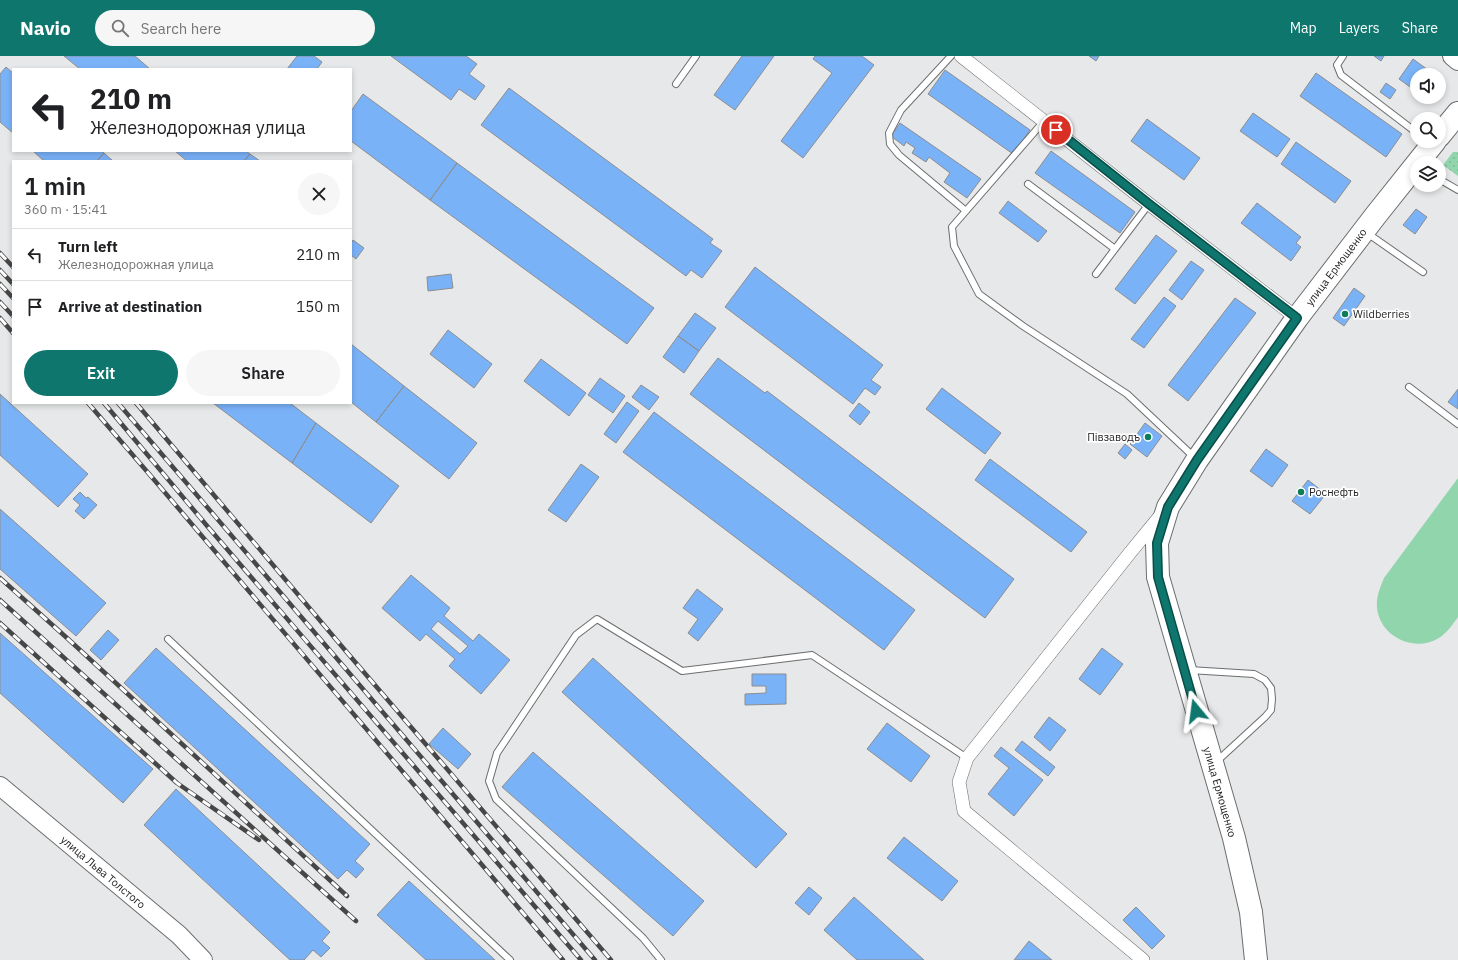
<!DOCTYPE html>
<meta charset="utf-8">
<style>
body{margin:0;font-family:"IBM Plex Sans",sans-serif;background:#f6f6f6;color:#202124;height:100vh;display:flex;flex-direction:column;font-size:15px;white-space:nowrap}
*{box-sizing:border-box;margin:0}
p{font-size:13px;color:#757577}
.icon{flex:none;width:22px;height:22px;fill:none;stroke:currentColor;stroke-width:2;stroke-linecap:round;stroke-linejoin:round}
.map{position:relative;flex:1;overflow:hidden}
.sheet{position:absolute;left:12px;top:104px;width:340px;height:244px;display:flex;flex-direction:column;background:#fff;border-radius:0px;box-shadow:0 2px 6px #0003}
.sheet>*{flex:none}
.banner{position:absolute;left:12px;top:12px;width:340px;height:84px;border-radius:0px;box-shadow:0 2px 6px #0003;background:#fff;color:#202124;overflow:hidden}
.tools{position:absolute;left:1410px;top:12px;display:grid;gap:8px}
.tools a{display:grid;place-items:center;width:36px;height:36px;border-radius:50%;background:#fff;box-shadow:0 2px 6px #0003;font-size:20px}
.pin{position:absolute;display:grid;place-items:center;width:34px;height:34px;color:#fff;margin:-17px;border:2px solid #fff;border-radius:50%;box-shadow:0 1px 4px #0007}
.me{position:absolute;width:44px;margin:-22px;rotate:344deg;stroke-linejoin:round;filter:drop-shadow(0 0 3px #0008)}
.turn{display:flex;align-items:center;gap:14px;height:84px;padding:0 12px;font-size:18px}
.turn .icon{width:52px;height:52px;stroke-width:2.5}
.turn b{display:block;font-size:28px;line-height:34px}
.round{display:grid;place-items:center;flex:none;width:42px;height:42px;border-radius:21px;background:#f6f6f6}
.summary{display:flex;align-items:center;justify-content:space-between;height:68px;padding:0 12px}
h1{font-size:24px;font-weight:600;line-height:30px}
.action{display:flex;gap:8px;margin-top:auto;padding:8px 12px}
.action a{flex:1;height:46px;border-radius:24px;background:#0f766e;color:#fff;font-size:16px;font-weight:600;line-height:46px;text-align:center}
.action a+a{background:#f6f6f6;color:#202124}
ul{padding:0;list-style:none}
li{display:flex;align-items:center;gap:12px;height:52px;padding:0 12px;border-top:1px solid #e0e0e0}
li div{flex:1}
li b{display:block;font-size:15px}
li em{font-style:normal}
header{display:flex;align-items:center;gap:24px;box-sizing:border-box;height:56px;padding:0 20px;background:#0f766e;color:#fff}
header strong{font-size:19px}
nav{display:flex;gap:22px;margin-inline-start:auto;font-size:14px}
.search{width:280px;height:36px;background:#f6f6f6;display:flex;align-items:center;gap:10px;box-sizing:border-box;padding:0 14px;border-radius:22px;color:#757577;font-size:15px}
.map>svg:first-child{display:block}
.grass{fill:url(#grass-dots)}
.pitch{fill:#91d5ad}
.building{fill:#7ab2f8;stroke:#8d8d8f;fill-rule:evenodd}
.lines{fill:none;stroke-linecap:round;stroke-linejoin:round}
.lane-casing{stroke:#6c6d6e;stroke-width:8}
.street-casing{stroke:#6c6d6e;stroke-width:14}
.secondary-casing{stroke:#6c6d6e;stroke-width:20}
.highway-casing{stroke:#6c6d6e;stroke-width:24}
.lane{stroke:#fff;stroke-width:6}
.street{stroke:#fff;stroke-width:13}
.secondary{stroke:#fff;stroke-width:18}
.highway{stroke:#fff;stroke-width:22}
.rail-casing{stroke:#474747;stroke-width:4.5}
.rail{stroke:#fff;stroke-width:3;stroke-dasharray:9;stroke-linecap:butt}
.route-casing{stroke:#0a4d48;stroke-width:10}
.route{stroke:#0f766e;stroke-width:7}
.poi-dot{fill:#0d7c58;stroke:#fff;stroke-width:1.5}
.labels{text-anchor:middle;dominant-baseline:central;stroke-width:3.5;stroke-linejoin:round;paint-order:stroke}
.street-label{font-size:11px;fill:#242424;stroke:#fff}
.poi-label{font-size:11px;fill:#242424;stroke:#fff;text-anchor:start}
</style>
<header>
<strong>Navio</strong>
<div class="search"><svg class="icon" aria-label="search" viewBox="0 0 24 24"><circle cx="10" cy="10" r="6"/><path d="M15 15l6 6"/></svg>Search here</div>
<nav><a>Map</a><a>Layers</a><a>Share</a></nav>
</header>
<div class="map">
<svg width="1458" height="904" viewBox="0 0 1458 904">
<defs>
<pattern id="grass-dots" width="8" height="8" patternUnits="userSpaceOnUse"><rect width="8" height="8" fill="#91d5ad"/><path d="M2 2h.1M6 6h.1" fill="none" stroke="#7db795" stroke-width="1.8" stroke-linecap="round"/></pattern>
</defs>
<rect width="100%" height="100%" fill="#e7e8e9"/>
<path class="grass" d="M1453 96H1458V120L1443 109Z"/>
<path class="pitch" d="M1458 422V561C1453 568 1447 577 1439 582 1415 597 1380 581 1377 552 1376 541 1380 532 1384 522Z"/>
<path class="building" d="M64 0H135L150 13H80Z
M297 0H314L322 6 317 13H287Z
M391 0H466L477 8 469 18 485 30 475 44 459 33 451 44Z
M742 0H774L735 54 714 39Z
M815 0H862L874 9 803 102 781 85 832 17 813 3Z
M1089 0H1099L1096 5Z
M1374 0H1384L1381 5Z
M1413 3 1435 19H1417V36L1399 23Z
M6 11 13 17V77L0 66V18Z
M945 14 1030 74 1013 98 928 38Z
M1316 17 1402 78 1386 101 1300 40Z
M1386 27 1396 34 1390 43 1380 36Z
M509 32 713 183 710 187 722 195 702 222 691 214 686 220 481 69Z
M363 38 457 107 430 144 351 85V55Z
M1253 57 1290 83 1277 101 1240 75Z
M1147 63 1200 102 1184 124 1131 85Z
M900 67 981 123 967 142 944 126 950 117 929 101 926 106 912 97 915 92 906 86 904 90 891 80Z
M1296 86 1351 125 1335 147 1281 108Z
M33 95H101L104 97 97 105H44Z
M175 95H246L250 98 244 105H187Z
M1051 95 1135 156 1120 177 1035 117Z
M104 97 113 105H97Z
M250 98 260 105H244Z
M457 107 654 252 627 288 430 144Z
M1008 145 1047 175 1038 186 999 157Z
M1257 147 1301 181 1296 187 1301 191 1291 205 1241 167Z
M1416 153 1427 161 1415 178 1403 169Z
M1156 179 1177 195 1135 248 1115 233Z
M353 184 364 192 356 203 351 199V187Z
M1191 205 1204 214 1182 244 1169 234Z
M755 211 883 309 871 324 881 331 875 339 865 332 853 348 725 251Z
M451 218 453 232 428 235 427 221Z
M1354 232 1365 240 1344 270 1333 262Z
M1164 241 1176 250 1144 292 1131 283Z
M1235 242 1256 257 1188 345 1168 329Z
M695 257 716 272 699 295 678 280Z
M448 274 492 308 474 332 430 298Z
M678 280 699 295 684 317 663 301Z
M351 288 404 330 376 366 351 346Z
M718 302 765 337 767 335 1014 523 985 562 690 338Z
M541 303 586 337 569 360 524 325Z
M600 322 625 340 613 357 588 339Z
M641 329 659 341 649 354 632 341Z
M404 330 477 387 449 423 376 366Z
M942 332 1001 377 985 398 926 353Z
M1458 333V353L1448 346Z
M0 338 88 418 58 451 0 399Z
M627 346 639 355 616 387 604 378Z
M213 347H290L316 367 292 407Z
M859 347 870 356 860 369 849 360Z
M654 356 915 554 884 594 623 396Z
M316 367 399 430 371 467 292 407Z
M1145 367 1162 380 1147 401 1130 388Z
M1125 388 1132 394 1125 403 1118 397Z
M1266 393 1288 409 1272 431 1250 415Z
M990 403 1087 476 1071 496 975 424Z
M581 408 599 421 566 466 548 454Z
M1308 424 1326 438 1310 458 1292 445Z
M80 436 86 442 88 441 97 449 84 463 75 455 80 449 73 443Z
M0 453 106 547 76 580 0 513Z
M411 519 450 552 444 560 473 585 479 578 510 604 481 638 449 610 455 603 426 578 420 585 382 552ZM438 565 468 590 460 598 431 573Z
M697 533 723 553 698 585 688 577 698 563 683 552Z
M108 574 119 584 101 604 90 594Z
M0 577 153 713 123 747 0 637Z
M156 592 370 788 355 805 364 813 356 822 347 814 338 823 124 627Z
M1102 592 1123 608 1100 639 1079 623Z
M593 602 787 778 756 812 562 636Z
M752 618H786V648L745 649V638L766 637V630H752Z
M1049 661 1066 674 1050 695 1034 681Z
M887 667 930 700 911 726 867 693Z
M443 672 471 698 458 713 429 688Z
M1022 685 1055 711 1048 720 1015 694Z
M1001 691 1043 724 1014 760 988 738 1009 712 994 700Z
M533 696 704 845 673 880 502 731Z
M176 733 330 876 322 885 330 892 321 901 313 894 304 904H290L144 769Z
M904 781 958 825 942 845 887 802Z
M409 825 495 904H426L377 859Z
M809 831 822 842 809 859 795 847Z
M854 841 924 904H857L824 874Z
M1136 851 1165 880 1152 893 1123 864Z
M1029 885 1052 904H1014Z"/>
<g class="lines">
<defs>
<path id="lane" d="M951 0 901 54 889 77 890 88 899 99 966 155
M1343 0 1337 9 1341 19 1417 77
M676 28 696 0
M1044 65 952 171 954 190 979 238 1023 270 1127 338 1194 401
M1439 123 1458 134
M1028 128 1115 193
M1367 177 1423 216
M1096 218 1149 148
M1409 331 1458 368
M168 583 510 904
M1189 614 1254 618 1265 624 1271 632 1272 643 1271 654 1265 661 1216 706
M661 904 643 882 496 743 489 725 497 697 576 579 597 563 682 615 812 599 967 702"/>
<path id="street" d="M961 0 1149 148 1297 262
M1143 904 964 755 959 726 967 702 1129 498 1161 459"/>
<path id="secondary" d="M1452 0 1458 5
M0 730 179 879 203 904"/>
<path id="highway" d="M1439 80 1458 57
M1256 904 1251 856 1234 782 1158 521 1157 487 1168 451 1197 404 1297 262 1376 159 1435 85"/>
</defs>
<use href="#lane" class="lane-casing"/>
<use href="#street" class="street-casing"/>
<use href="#secondary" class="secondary-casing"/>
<use href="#highway" class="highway-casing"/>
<use href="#lane" class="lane"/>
<use href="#street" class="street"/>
<use href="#secondary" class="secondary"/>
<use href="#highway" class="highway"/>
<defs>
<path id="rail" d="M0 197 13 211
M0 214 13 228
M0 228 13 242
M0 246 13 260
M0 262 13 277
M88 347 150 419 563 904
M104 347 208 471 581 904
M118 347 595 904
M136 347 350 600 611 904
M0 522 67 582 347 840
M0 544 356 865
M0 567 177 727 259 784"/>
</defs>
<use href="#rail" class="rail-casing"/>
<use href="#rail" class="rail"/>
</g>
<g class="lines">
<defs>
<path id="route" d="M1056 74 1149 148 1297 262 1197 404 1168 451 1157 487 1158 521 1196 655"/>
</defs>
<use href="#route" class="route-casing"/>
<use href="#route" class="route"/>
</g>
<g class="poi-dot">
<circle cx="1345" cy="258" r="4"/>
<circle cx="1148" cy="381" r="4"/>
<circle cx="1301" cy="436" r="4"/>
</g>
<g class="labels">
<g class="street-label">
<text transform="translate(1336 211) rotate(-53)">улица Ермощенко</text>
<text transform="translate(1220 736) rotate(74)">улица Ермощенко</text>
<text transform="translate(103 816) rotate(40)">улица Льва Толстого</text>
</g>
<g class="poi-label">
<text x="1353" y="258">Wildberries</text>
<text x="1140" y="381" text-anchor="end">Пiвзаводъ</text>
<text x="1309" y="436">Роснефть</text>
</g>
</g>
</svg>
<div class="tools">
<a><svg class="icon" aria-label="sound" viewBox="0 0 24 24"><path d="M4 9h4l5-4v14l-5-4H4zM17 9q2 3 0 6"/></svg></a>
<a><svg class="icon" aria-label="search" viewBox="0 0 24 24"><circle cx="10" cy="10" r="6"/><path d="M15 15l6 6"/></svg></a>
<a><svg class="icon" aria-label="layers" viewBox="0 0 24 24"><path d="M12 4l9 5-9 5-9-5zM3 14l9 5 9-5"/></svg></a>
</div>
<div class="pin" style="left:1056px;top:74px;background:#d93025"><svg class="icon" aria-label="arrive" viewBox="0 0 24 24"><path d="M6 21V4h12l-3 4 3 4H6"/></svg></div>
<svg class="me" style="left:1196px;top:655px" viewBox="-20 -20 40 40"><path d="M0-17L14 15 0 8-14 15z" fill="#0f766e" stroke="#fff" stroke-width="4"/></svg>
<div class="banner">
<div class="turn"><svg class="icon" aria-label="left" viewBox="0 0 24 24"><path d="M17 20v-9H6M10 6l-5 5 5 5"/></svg><div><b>210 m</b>Железнодорожная улица</div></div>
</div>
<section class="sheet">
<div class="summary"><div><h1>1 min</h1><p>360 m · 15:41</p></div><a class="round"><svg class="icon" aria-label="close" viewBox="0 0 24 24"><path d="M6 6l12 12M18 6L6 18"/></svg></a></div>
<ul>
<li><svg class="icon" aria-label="left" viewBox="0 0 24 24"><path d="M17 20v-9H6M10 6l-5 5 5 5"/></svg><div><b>Turn left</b><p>Железнодорожная улица</p></div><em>210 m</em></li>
<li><svg class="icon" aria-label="arrive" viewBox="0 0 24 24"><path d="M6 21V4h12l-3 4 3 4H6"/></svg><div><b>Arrive at destination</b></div><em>150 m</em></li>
</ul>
<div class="action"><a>Exit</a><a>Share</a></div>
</section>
</div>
